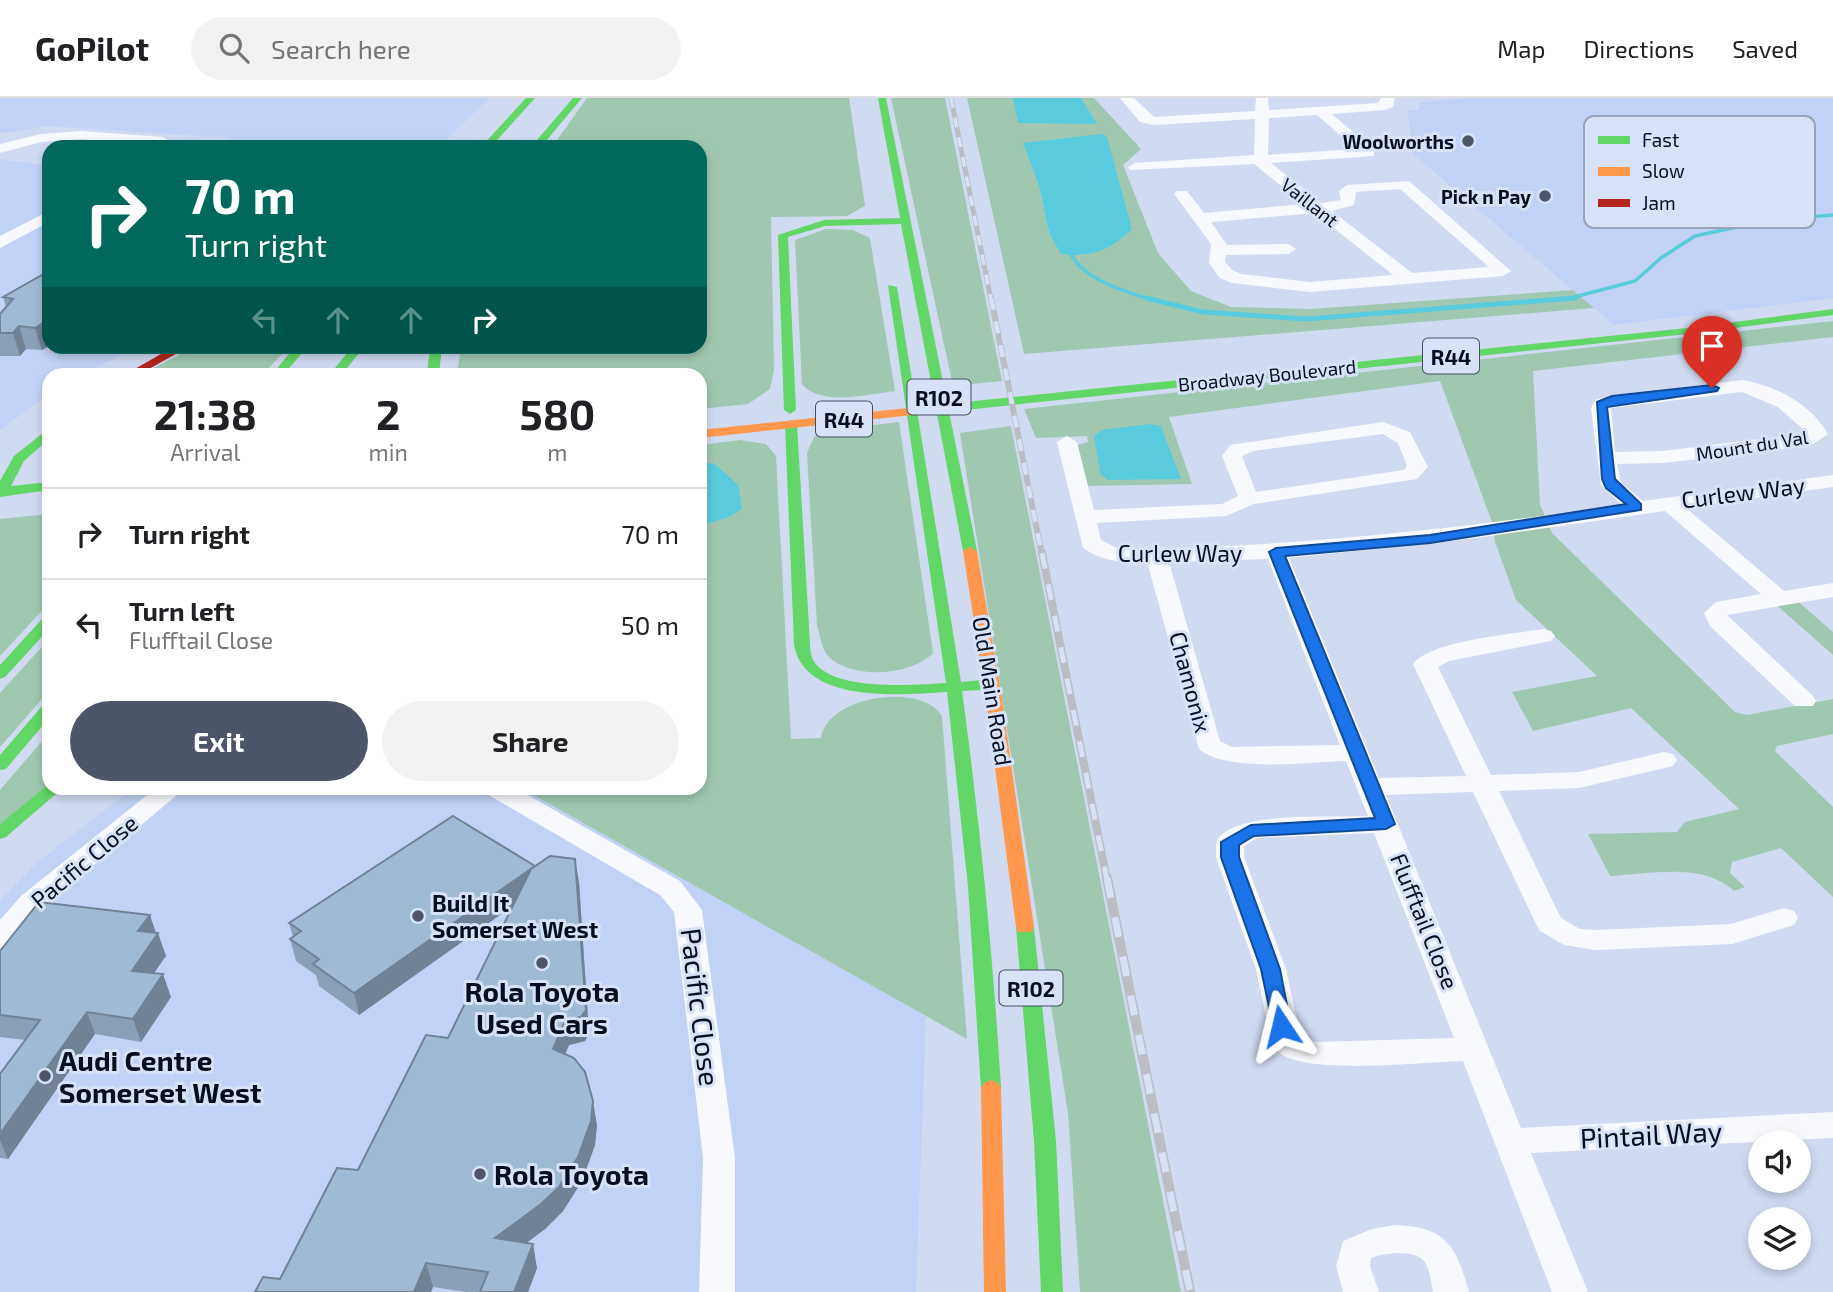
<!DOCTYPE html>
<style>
body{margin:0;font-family:"Exo 2",sans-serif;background:#f2f2f2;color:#202124;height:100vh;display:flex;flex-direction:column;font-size:26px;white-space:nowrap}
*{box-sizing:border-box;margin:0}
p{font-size:23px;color:#757577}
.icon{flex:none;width:38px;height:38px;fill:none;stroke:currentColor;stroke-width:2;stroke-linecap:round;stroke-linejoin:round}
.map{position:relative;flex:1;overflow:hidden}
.drawer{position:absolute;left:42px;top:270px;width:665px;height:427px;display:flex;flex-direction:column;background:#fff;border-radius:21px;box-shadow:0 4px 10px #0003}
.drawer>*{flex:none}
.hud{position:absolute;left:42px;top:42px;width:665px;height:214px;border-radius:21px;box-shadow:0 4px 10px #0003;background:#00695c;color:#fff;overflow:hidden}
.controls{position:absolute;left:1748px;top:1032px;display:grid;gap:14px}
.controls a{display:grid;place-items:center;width:63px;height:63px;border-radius:50%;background:#fff;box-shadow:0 4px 10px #0003;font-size:35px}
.pin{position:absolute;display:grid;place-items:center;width:60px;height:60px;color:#fff;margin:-72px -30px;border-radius:50% 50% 50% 0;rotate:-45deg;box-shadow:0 0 7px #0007}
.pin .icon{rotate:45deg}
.me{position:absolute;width:77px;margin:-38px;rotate:350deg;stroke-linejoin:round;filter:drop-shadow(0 0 5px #0008)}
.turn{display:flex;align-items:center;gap:24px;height:147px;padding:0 28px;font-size:32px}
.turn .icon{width:91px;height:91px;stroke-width:2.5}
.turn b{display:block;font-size:49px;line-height:60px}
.lanes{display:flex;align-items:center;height:66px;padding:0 28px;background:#0003;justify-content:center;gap:35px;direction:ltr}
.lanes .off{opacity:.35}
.eta{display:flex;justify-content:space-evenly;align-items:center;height:119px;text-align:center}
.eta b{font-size:42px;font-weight:700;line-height:49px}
.button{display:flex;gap:14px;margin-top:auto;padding:14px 28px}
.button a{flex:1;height:80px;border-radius:42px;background:#4d5568;color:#fff;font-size:28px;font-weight:700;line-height:80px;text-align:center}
.button a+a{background:#f2f2f2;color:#202124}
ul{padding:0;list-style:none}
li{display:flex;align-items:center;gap:21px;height:91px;padding:0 28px;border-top:2px solid #e0e0e0}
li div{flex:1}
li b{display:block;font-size:26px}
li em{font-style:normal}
header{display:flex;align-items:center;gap:42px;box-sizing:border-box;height:98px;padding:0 35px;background:#fff;border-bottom:2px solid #e0e0e0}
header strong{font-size:33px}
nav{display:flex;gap:38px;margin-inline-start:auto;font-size:24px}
.search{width:490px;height:63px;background:#f2f2f2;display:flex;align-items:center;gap:18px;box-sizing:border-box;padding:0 24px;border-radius:38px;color:#757577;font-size:26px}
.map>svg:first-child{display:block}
.built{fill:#c2d2f6}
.green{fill:#a0c8b1;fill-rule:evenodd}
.water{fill:#5acbdd}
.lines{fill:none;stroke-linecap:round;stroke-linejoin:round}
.stream-far1{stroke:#5acbdd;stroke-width:3.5}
.stream{stroke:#5acbdd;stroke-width:5}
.street{fill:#f8f9fd;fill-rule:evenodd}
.fast{fill:#63d668;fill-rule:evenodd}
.slow{fill:#ff974d;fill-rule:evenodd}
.jam{fill:#b3261e;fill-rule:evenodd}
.rail-far3-casing{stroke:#bbbdc3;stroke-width:5}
.rail-far2-casing{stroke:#bbbdc3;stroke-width:6}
.rail-far1-casing{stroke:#bbbdc3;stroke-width:8}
.rail-casing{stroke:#bbbdc3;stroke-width:10}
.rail-far3{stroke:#d8e2f7;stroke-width:3.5;stroke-dasharray:10;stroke-linecap:butt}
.rail-far2{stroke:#d8e2f7;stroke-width:4.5;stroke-dasharray:12;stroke-linecap:butt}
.rail-far1{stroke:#d8e2f7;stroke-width:5;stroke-dasharray:16;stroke-linecap:butt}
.rail{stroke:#d8e2f7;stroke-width:7;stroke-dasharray:20;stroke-linecap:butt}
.wall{fill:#8aa0b6}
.shaded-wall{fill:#718294}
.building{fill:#a1bad4;stroke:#718294;stroke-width:2}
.route{fill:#1a73e8;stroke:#114b97;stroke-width:2}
.poi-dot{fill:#4d5568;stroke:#d8e2f7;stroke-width:2.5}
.labels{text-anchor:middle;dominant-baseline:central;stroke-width:6;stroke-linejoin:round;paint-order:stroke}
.far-poi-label{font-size:19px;font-weight:bold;fill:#070e1f;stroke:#d8e2f7;text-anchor:end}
.far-street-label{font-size:19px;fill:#070e1f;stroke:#d8e2f7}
.shield{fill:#d8e2f7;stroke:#464e60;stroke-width:2}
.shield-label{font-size:21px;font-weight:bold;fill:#070e1f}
.street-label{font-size:23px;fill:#070e1f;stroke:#d8e2f7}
.poi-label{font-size:23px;font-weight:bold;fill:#070e1f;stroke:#d8e2f7;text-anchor:start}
.near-poi-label{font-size:28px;font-weight:bold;fill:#070e1f;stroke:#d8e2f7;text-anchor:start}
.near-street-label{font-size:28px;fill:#070e1f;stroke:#d8e2f7}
.key{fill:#d8e2f7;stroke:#99a2b6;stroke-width:2}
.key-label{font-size:19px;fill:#070e1f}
</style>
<header>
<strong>GoPilot</strong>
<div class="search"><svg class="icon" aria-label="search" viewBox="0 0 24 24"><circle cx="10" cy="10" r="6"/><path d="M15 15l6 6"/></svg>Search here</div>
<nav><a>Map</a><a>Directions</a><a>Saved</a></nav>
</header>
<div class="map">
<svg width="1833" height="1194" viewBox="0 0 1833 1194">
<rect width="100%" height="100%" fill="#d0daf1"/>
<path class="built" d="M0 0H489L439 49H260L224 46 231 40 46 28 5 35 0 34Z
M1470 0H1833V200L1614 227 1413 56 1407 12H1419V6L1423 4Z
M0 61 49 68V248L139 249 81 276H49V296L0 332Z
M133 690H521L926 918 916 1194H0V803L35 766Z"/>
<path class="green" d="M587 0H849L865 108 847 118 771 119 774 272 770 291 748 306 700 311V276H457L461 249 700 248V49H552Z
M891 0H945L1002 283 953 288Z
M967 0H1013L1019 25 1084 5 1081 0H1094L1141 51 1123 67 1158 155 1191 193 1231 209 1311 211 1573 192 1594 210 1024 256ZM1076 40 1128 120 1132 130 1049 135 1039 88 1024 46Z
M826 131 853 132 870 140 895 293C869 296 821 309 802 286L795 142Z
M1833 223V239L1533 273 1540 407 1545 418 1493 427 1440 283 1169 319 1192 386 1085 388 1075 348 1088 344 1087 338 1036 340 1024 311Z
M195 249H289L263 276H142Z
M899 324 933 555C911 578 851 582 828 558 821 550 820 537 817 527L807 355 814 339 823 333Z
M1011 328 1181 1194H1080L1068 1015 960 335Z
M740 342 766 346 776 358 791 641 821 640C827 597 923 584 942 618L967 941 521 690H700V347Z
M49 416V505L0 558V421Z
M1549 427 1552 435 1735 614 1747 617 1833 601V636L1777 648 1775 653 1833 709V799L1781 750 1732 764 1730 775 1745 789 1734 793C1702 764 1651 776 1610 778L1588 736 1677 734 1685 724 1739 711 1631 610 1533 633 1512 594 1597 578 1516 502 1495 444 1494 436Z
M1795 501 1833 534V557L1773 504Z
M49 541V593L0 649V595Z
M49 635V687L0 726V692Z"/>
<path class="water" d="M1013 0H1081L1097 26 1018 25Z
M1101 36 1107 39 1132 131C1111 152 1091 160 1061 156L1049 135 1039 88 1023 45Z
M1150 326 1161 328 1181 381 1107 382 1100 375 1094 338 1102 332Z
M700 364 715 366 738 387 742 411 729 419 700 428Z"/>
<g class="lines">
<path class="stream-far1" d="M1069 151C1079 181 1124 193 1152 202
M1563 202 1635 183 1661 160 1695 138 1770 122 1833 117"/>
<path class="stream" d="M1146 200 1203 214 1306 221 1575 200"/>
<path class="street" d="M1120 0H1134L1154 19 1255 13 1256 0H1268L1269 12 1378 5 1381 0H1395L1393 9 1385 12 1332 16 1374 52V58L1271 65 1321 105 1341 102 1339 93 1347 87 1409 83 1511 173 1503 178 1310 194 1232 185 1220 180 1209 165 1211 146 1174 96 1177 93H1187L1204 115 1304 106 1254 66 1130 72 1128 69 1135 65 1254 57 1255 21 1154 27 1140 24ZM1317 17 1356 51 1268 57 1269 20ZM1400 91 1489 169 1412 175 1332 113 1354 107 1356 94ZM1315 115 1393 177 1310 184 1241 176 1232 172 1225 164 1226 157 1288 156 1296 151 1288 146 1227 147 1211 124Z
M81 33 163 39 179 49 81 41 41 44 0 55V46L41 36Z
M49 113V124L0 150V138Z
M1742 282C1775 287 1811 306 1828 336L1810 348 1663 365 1617 366 1621 385 1643 403 1833 377V389L1686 410 1784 493 1833 485V499L1727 517 1813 598 1816 603 1813 608H1795L1710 528 1704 515 1716 504 1761 496 1665 413 1476 440 1289 460 1379 680 1466 678 1413 566C1429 543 1515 536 1543 531L1551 533 1555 538 1551 543 1449 563 1438 569 1491 677 1579 674 1664 654 1673 656 1677 662 1673 668 1579 690 1499 693 1561 820 1580 831 1595 832 1731 826 1784 810 1794 813 1798 820 1794 827 1732 846 1595 852 1564 847 1540 833 1536 826 1473 694 1386 697 1521 1030 1833 1014V1040L1531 1055 1588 1194H1552L1463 963C1421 964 1313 977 1281 956 1276 952 1273 944 1270 938L1256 871 1216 759C1216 752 1215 743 1220 738 1246 713 1332 720 1368 718L1346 663C1310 664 1226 675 1199 651L1147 464C1122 465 1104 464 1083 450L1057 344 1067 338 1077 344 1094 412 1222 406 1238 398 1222 358 1230 347 1383 324 1410 334 1428 369 1417 381 1254 406 1226 418 1097 425 1101 442 1119 451C1288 450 1454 431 1622 407L1601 387 1591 310 1596 301ZM1742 294 1778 309 1807 335 1663 353 1615 354 1611 310ZM1383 336 1398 345 1407 368 1404 372 1256 394 1242 358 1253 353ZM1268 461 1340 647 1232 649 1220 643 1169 464ZM1374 735 1454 940 1315 944 1300 936 1286 871 1244 759V748L1257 740Z
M156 690H185L41 812 10 848 0 851V822L21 798Z
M483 690H515L680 783 702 812 735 1060V1194H699L703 1060 674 814 660 797 487 696Z
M1395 1127C1447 1129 1456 1148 1469 1194H1433C1431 1185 1430 1174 1426 1166 1417 1150 1385 1155 1371 1160L1370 1168 1379 1194H1343L1336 1168 1343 1143 1372 1131Z"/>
<path class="fast" d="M526 0H535L491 49H481Z
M573 0H582L541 49H531Z
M878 0H886L977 453 970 457 963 453 901 126 825 128 788 139 796 312 790 316 784 312 778 137 824 122 900 120Z
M888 187 897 189 961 584 982 582 990 587 982 592 962 593C980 725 993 857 1001 990L998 995 991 998 984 995 981 990 968 788 947 594C902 597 803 606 794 546L785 326 791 322 797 326 810 546C810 551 811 558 813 562 831 594 915 587 946 585Z
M1833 211V217L1697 235 955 313 949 309 955 305 1697 229Z
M296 248H308L284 276H272Z
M353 248H365L342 276H330Z
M430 248H442L439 276H427Z
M49 330V341L24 363 11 388 49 384V392L0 399V383L14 358Z
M49 518V531L5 579 0 581V567L44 519Z
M49 605V620L6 671 0 672V657L43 607Z
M49 686V690H63L6 739 0 741V726Z
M1025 823 1032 824 1034 829 1056 1043 1063 1194H1041L1034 1043 1016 829 1018 824Z"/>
<path class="slow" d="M955 305 961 309 959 312 700 340V332Z
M970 449 977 453 1001 594 1034 829 1032 834H1018L1016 829 985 594 963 453Z
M991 982 998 985 1001 990 1006 1194H984L981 990 984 985Z"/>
<path class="jam" d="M175 248H190L140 276H126Z"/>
<defs>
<path id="rail-far3" d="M951 0 991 202"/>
<path id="rail-far2" d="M991 200 1042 457"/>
<path id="rail-far1" d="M1042 455 1107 782"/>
<path id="rail" d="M1107 780 1190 1194"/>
</defs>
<use href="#rail-far3" class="rail-far3-casing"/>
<use href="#rail-far2" class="rail-far2-casing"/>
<use href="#rail-far1" class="rail-far1-casing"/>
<use href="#rail" class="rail-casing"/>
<use href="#rail-far3" class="rail-far3"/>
<use href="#rail-far2" class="rail-far2"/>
<use href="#rail-far1" class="rail-far1"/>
<use href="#rail" class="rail"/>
</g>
<path class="wall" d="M49 173V248L42 252 26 251 20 258H0V216L6 209 3 199Z
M535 768 579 784 589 936 585 943 569 947 565 956 597 1027 595 1047 582 1083 563 1113 545 1131 526 1145 537 1170 528 1194H466L433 1189 431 1194H255L280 1181 358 1072 448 940 513 808 359 917 319 888 316 877 296 863 290 841 293 839 289 825Z
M156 835 166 858 153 875 171 899 141 944 95 936 8 1061 0 1060V976L25 942 0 939V853Z"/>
<path class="shaded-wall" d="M49 221V248L42 252 35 230Z
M19 228 26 251 20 258 13 235Z
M575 761 579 784 589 936 585 943 569 947 557 975 553 951Z
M535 768 539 789 359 917 354 895Z
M150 817 157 838 158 835 166 858 140 895 132 873 138 833Z
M163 876 171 899 141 944 133 921Z
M87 914 95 936 8 1061 0 1042V1036Z
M593 1003 597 1027 595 1047 582 1083 563 1113 545 1131 500 1165 495 1140Z
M533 1146 537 1170 528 1194H514Z
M426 1165 433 1189 431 1194H414Z"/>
<path class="building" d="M49 173V221L35 230 19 228 13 235H0V216L13 201 3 199Z
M453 718 535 768 354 895 313 866 319 861 290 841 301 833 289 825Z
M550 758 575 761 586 912 581 919 565 923 553 951 574 960 585 974 593 1003 591 1023 578 1059 559 1089 541 1106 495 1140 533 1146 514 1194H480L488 1174 426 1165 414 1194H255L263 1179 280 1181 337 1070 358 1072 426 937 448 940 531 771Z
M39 804 150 817 138 833 158 835 132 873 163 876 133 921 87 914 0 1036V976L40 922 0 917V853Z"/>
<path class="route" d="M1712 287 1719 290 1717 293 1607 309 1615 381 1641 406V412L1430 445 1285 458 1395 726 1386 731 1254 738 1239 747V759L1280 871 1291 928 1281 935 1274 933 1261 871 1221 759V744L1251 727 1375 720 1269 454 1276 450 1430 437 1626 406 1606 390 1602 381 1597 304 1612 298Z"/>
<g class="poi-dot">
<circle cx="1468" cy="43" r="7"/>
<circle cx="1545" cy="98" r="7"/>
<circle cx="418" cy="818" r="7"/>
<circle cx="542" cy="865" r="7"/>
<circle cx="45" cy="978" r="7"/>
<circle cx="480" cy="1076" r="7"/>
</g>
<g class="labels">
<g class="far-poi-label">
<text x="1454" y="43">Woolworths</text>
<text x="1531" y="98">Pick n Pay</text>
</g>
<g class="far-street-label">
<text transform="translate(1310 104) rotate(38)">Vaillant</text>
<text transform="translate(1267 277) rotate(-6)">Broadway Boulevard</text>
<text transform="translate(1752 347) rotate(-9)">Mount du Val</text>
</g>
<g class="shield">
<rect x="1423" y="240.5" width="56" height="35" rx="5"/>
<rect x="907.5" y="281.5" width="63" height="35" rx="5"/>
<rect x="816" y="303.5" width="56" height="35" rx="5"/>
<rect x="999.5" y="872.5" width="63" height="35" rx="5"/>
</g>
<g class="shield-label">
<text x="1451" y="258">R44</text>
<text x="939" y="299">R102</text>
<text x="844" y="321">R44</text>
<text x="1031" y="890">R102</text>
</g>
<g class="street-label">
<text transform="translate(1743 394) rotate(-7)">Curlew Way</text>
<text x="1180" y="455">Curlew Way</text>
<text transform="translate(1191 584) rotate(75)">Chamonix</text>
<text transform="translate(993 593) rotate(81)">Old Main Road</text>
<text transform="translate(84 763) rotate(-40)">Pacific Close</text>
<text transform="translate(1425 823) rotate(68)">Flufftail Close</text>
</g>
<g class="poi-label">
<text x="432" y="805">Build It<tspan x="432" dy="26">Somerset West</tspan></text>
</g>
<g class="near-poi-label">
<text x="542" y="893" text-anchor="middle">Rola Toyota<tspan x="542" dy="32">Used Cars</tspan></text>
<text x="59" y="962">Audi Centre<tspan x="59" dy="32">Somerset West</tspan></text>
<text x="494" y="1076">Rola Toyota</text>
</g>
<g class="near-street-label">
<text transform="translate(701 909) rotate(83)">Pacific Close</text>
<text transform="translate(1651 1036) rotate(-3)">Pintail Way</text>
</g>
</g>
<rect x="1584" y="18" width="231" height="112" rx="10" class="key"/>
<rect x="1598" y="38" width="32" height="8" fill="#63d668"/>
<rect x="1598" y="69" width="32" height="9" fill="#ff974d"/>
<rect x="1598" y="101" width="32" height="8" fill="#b3261e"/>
<g class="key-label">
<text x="1642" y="49">Fast</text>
<text x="1642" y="80">Slow</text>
<text x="1642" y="112">Jam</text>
</g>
</svg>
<div class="controls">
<a><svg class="icon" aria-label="sound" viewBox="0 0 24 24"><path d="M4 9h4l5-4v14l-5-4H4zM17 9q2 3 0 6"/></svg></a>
<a><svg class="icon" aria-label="layers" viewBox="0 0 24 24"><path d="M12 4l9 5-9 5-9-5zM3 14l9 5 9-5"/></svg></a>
</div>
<div class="pin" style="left:1712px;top:290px;background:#d93025"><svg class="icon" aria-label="arrive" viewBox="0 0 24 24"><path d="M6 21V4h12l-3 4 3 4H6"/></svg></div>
<svg class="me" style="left:1281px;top:928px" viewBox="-20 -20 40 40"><path d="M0-17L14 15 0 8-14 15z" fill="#1a73e8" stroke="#fff" stroke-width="4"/></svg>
<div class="hud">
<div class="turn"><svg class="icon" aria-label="right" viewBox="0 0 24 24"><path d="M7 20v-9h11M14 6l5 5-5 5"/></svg><div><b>70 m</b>Turn right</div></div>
<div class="lanes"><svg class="icon off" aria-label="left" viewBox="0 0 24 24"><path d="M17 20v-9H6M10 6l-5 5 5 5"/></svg><svg class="icon off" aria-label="ahead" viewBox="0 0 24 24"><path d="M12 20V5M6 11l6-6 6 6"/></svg><svg class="icon off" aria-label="ahead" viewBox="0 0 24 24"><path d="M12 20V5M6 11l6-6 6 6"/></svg><svg class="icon" aria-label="right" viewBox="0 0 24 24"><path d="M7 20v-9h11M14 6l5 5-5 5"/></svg></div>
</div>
<section class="drawer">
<div class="eta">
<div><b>21:38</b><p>Arrival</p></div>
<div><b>2</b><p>min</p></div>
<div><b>580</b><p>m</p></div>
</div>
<ul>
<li><svg class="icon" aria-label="right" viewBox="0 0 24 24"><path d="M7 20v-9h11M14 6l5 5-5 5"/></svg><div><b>Turn right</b></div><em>70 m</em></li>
<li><svg class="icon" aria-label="left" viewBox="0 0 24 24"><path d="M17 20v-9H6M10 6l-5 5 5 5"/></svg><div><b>Turn left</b><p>Flufftail Close</p></div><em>50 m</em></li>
</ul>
<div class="button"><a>Exit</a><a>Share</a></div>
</section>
</div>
